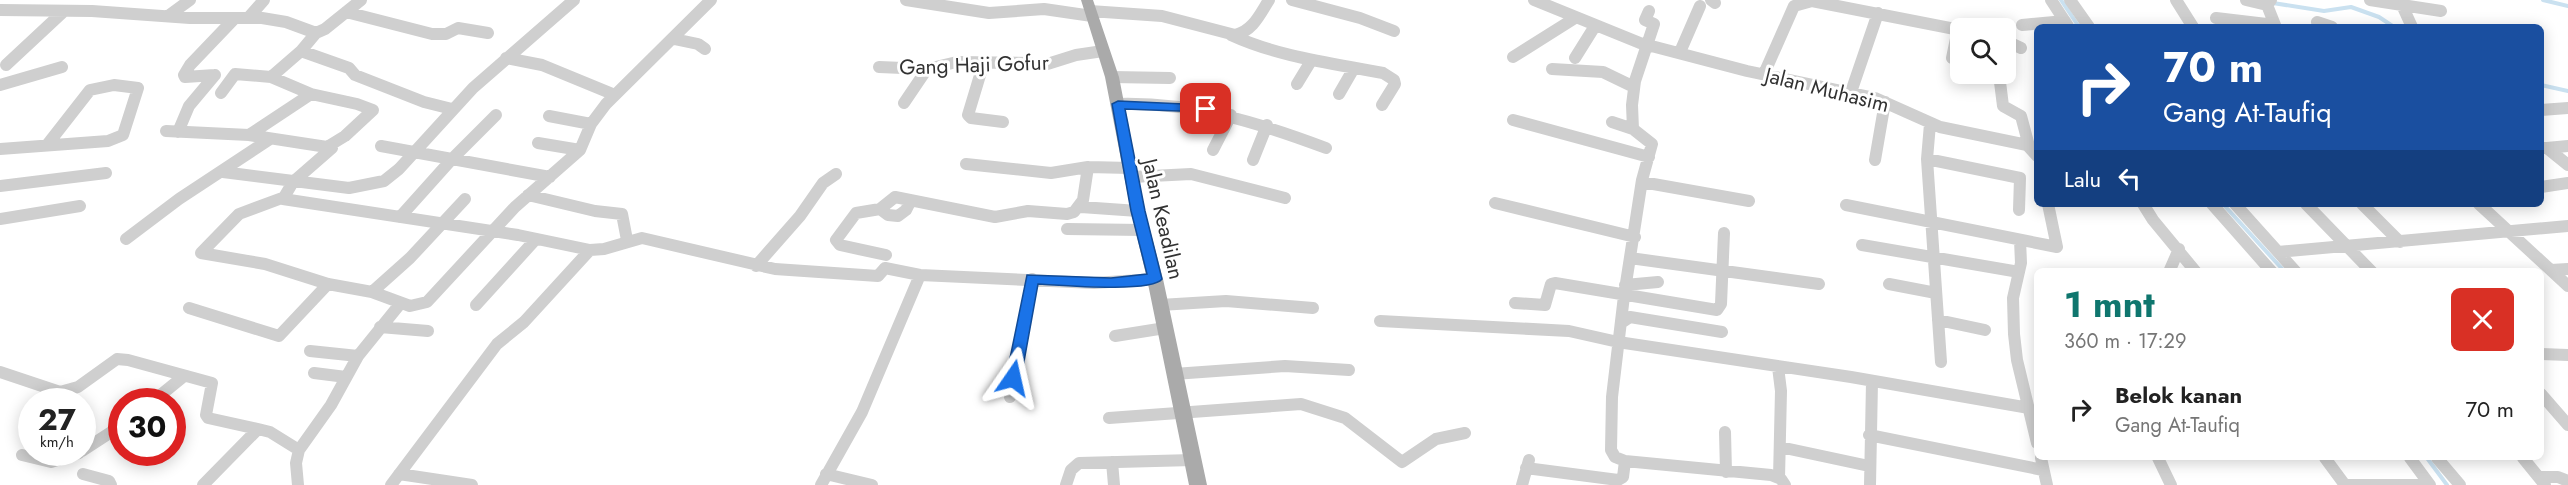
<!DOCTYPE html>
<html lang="id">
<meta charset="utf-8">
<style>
body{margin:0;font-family:Jost,sans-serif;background:#f6f6f6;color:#222;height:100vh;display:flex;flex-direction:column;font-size:22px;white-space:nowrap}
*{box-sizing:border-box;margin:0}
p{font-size:20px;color:#767676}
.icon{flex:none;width:33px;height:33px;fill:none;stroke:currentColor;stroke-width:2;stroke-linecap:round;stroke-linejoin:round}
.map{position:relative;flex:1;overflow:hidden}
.side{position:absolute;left:2034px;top:268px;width:510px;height:192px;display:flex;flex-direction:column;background:#fff;border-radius:9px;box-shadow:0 3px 15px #0003}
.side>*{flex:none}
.guide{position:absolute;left:2034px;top:24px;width:510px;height:183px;border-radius:9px;box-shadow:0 3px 15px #0003;background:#1a4fa0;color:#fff;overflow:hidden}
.fabs{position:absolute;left:1950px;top:18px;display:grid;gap:12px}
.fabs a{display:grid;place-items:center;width:66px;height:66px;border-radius:9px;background:#fff;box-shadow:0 3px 15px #0003;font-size:30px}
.speed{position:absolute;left:18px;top:388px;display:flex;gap:12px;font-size:30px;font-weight:700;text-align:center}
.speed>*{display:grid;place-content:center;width:78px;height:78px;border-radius:50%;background:#fff;box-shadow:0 3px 15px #0003;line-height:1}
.speed small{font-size:15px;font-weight:400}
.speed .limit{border:9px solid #d22;background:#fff;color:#111}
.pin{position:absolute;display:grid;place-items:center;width:51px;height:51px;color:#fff;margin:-26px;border-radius:12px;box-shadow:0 3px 9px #0006}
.me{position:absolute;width:66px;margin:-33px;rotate:11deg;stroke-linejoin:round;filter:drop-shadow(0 0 4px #0008)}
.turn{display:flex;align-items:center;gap:21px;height:126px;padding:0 30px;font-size:27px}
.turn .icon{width:78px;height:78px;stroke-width:2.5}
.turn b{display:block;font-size:42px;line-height:51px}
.then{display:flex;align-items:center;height:57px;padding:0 30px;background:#0003;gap:12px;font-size:22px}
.round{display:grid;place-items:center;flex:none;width:63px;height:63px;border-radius:9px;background:#f6f6f6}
.headline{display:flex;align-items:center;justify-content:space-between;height:102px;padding:0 30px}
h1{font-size:36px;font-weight:700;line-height:45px;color:#0f766e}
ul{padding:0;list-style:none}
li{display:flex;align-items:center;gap:18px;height:78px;padding:0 30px}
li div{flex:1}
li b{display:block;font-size:22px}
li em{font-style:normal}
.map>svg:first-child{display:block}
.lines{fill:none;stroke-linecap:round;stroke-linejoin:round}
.stream{stroke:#cae1f0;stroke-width:4}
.minor{stroke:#cfcfcf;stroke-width:12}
.major{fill:#aaa;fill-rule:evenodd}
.route{fill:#1a73e8;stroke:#114b97;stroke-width:1.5}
.labels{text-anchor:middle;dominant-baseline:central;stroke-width:6;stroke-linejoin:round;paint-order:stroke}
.street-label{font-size:21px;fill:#323232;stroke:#fff}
</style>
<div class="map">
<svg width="2568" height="485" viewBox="0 0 2568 485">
<rect width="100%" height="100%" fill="#fff"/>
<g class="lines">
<path class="stream" d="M2061 0 2079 27
M2543 0 2568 6
M2273 3 2324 11 2351 7 2379 17 2394 27
M2541 85 2568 91
M2223 204 2285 272
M2427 458 2447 485"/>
<path class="minor" d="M906 0 989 13 1044 9 1092 16
M1292 0 1360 18 1394 31
M1534 0 1640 43 1747 71 1875 98 1940 127 2027 145 2037 156
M1711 0 1715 3
M2051 0 2068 26
M2070 0 2089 27
M2176 0 2193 27
M2246 0 2267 5
M2370 0 2441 11
M2402 5 2412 27
M0 10 92 11 190 18H262L286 22 316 33
M1090 11 1162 16 1235 35C1253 31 1260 14 1269 0
M1649 11 1645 20 1654 24 1635 81 1632 105 1633 129 1652 144 1642 180 1624 296 1612 397 1611 450 1615 457 1625 461 1771 475 1781 479 1785 485
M346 12 432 34H446L458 28 488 33
M168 16 190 0
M249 17 264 0
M2216 18 2275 25 2267 5 2271 0
M2317 22 2332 27
M2022 25 2065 21
M1231 35C1279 57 1331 63 1383 73L1394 80 1395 84 1382 105
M674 39 698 44 705 49
M2006 41 2021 48
M301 51 349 68 355 75 424 102 452 109
M1680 52 1700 6
M1513 57 1575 18
M506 58 542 65 615 95
M1575 58 1595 26
M1952 58 1958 29
M984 62 968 115 971 118 1003 122
M6 65 64 11
M879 67 927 69 957 62 1029 63 1041 66 1076 55 1103 51
M1552 69 1603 72 1634 87
M1764 74 1794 6 1812 1 1960 30
M1999 74 2003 106 2021 116 2029 146
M215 75 185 77 184 75 190 65 234 19
M1112 77 1170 78
M1297 84 1311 61
M0 85 62 67
M1851 92 1878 13
M221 93 235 74 271 77
M1339 94 1354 68
M904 103 927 69
M1118 104C1192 102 1257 122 1326 148
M2541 110 2568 108
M549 116 591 124
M1513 120 1649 157
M1612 122 1633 129
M1930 124 1927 159 1941 362
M166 131 249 135 327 147 345 136 373 110 357 104 311 94
M178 132 189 106 215 75
M249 135 311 94 271 77 301 51 316 33 325 29 361 0
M538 143 580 150
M381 146 550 177
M327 147 332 148 293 182 283 199 518 235 590 250 524 322 497 344 391 485
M2541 148H2547L2568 165
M2547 148 2568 146
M0 149 108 141 123 135 138 88 114 85 90 90 47 145
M1213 150 1231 115
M1927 159 2020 178 2019 210
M1253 160 1267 125
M1875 160 1885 102
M966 164 1051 173 1088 167 1130 168
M223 172 349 188 384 181 399 169 473 88 574 0
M1132 177 1191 174 1285 198
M1642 182 1749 201
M0 186 106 173
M2541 187 2568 183
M528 195 595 211 622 214 627 240
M282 198 239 214 201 253 265 264 328 284 372 292
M465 199 410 258 372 292 410 306 427 302 515 207 580 150 591 124 606 104 711 0
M1495 203 1635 237
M2143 204 2153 220 2196 272
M2212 204 2272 272
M2235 204 2296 272
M2306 204 2372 272
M2362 204 2400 242
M2479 204 2568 286
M1846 205 2057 247 2048 204
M1081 207 1138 211
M880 209 888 215 898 216 906 210 911 200
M400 217 452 159 496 115
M0 219 80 206
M1067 229 1143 230
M126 239 179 199 270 139
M2020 240 2021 263 2013 298 2014 334 2017 360 2037 443
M1862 245 2019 272
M590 250 604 249 642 238 775 269 878 276 885 268 920 275 1094 283 1155 279
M2278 252 2568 226
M886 255 840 245 836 240 856 213 880 209 895 197 995 217 1028 211 1067 214 1074 212 1083 200 1088 167
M1630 258 1819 284
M756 266 800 216 823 183 836 174
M2551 270 2568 269
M2169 272 2179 249
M1889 284 1936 293
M1625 285 1658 282
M1515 303 1545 305 1551 284 1555 283 1717 310 1721 304 1724 233
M476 305 536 239
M1160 305 1226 301 1313 308
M189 308 279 336 328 284
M1938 320 1985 330
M1380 321 1569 331 1618 342 1851 377 2029 408
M1621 323 1630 317 1722 332
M380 327 428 331
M1115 336 1165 328
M310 351 358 356
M2541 354 2568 355
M1778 367 1781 391 1779 478
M0 372 60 392 78 387 117 359 128 360 212 383 206 415 208 418 258 429
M314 373 346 377
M1174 374 1285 366 1349 370
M2541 394 2568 425
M1010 397 1032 279
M152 402 184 376
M1109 418 1301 404 1345 418 1402 462 1436 439 1465 433
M1725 432 1726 472
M1869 435 2043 470
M1780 447 1869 466
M82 451 122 425
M22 455 51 462 79 453
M2041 458 2047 485
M2158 458 2171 485
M2325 458 2345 485H2430
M2410 458 2430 485
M2437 458 2460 485
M2523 458 2545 485
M1112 462 1114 485
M1526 468 1618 480 1623 477 1625 461
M83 474 109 481 111 485
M399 474 472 485
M826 474 872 485
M2539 477H2558L2568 481
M203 485 258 429 270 432 299 450
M298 485 296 463 299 450 331 405 358 356 400 304
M821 485 862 412 920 275
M1066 485 1071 470 1079 463 1193 460
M1522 485 1529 460
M1870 485 1872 382"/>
<path class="major" d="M1081 0H1093L1119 77 1145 211 1163 279 1207 485H1189L1147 279 1131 211 1105 77Z"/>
</g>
<path class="route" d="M1118 101 1206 105 1212 109 1206 112 1125 109 1145 211 1162 279C1152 293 1059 285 1038 284L1021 378 1019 382H1008L1006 378 1027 275 1111 278 1147 274 1131 211 1112 104Z"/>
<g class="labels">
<g class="street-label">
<text transform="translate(974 65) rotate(-2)">Gang Haji Gofur</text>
<text transform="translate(1827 90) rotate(14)">Jalan Muhasim</text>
<text transform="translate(1163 219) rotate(77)">Jalan Keadilan</text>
</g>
</g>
</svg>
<div class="fabs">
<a><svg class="icon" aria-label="search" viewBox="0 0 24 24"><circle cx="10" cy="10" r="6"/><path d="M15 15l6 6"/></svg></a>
</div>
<div class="speed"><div>27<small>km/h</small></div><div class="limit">30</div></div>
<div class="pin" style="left:1206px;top:109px;background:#d93025"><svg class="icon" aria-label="arrive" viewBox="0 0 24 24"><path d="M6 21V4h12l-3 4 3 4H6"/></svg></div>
<svg class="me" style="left:1013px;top:378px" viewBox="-20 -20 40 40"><path d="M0-17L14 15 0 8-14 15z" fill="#1a73e8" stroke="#fff" stroke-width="4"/></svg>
<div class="guide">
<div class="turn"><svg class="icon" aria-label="right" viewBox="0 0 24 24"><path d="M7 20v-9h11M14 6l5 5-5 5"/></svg><div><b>70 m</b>Gang At-Taufiq</div></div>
<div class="then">Lalu<svg class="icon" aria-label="left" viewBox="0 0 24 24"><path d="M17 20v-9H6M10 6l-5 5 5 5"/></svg></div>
</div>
<section class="side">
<div class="headline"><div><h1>1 mnt</h1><p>360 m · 17:29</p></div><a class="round" style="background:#d93025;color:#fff"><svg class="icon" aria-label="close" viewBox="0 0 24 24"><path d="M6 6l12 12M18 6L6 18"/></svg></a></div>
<ul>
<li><svg class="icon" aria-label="right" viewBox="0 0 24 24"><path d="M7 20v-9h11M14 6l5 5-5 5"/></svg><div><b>Belok kanan</b><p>Gang At-Taufiq</p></div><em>70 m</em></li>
</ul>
</section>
</div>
